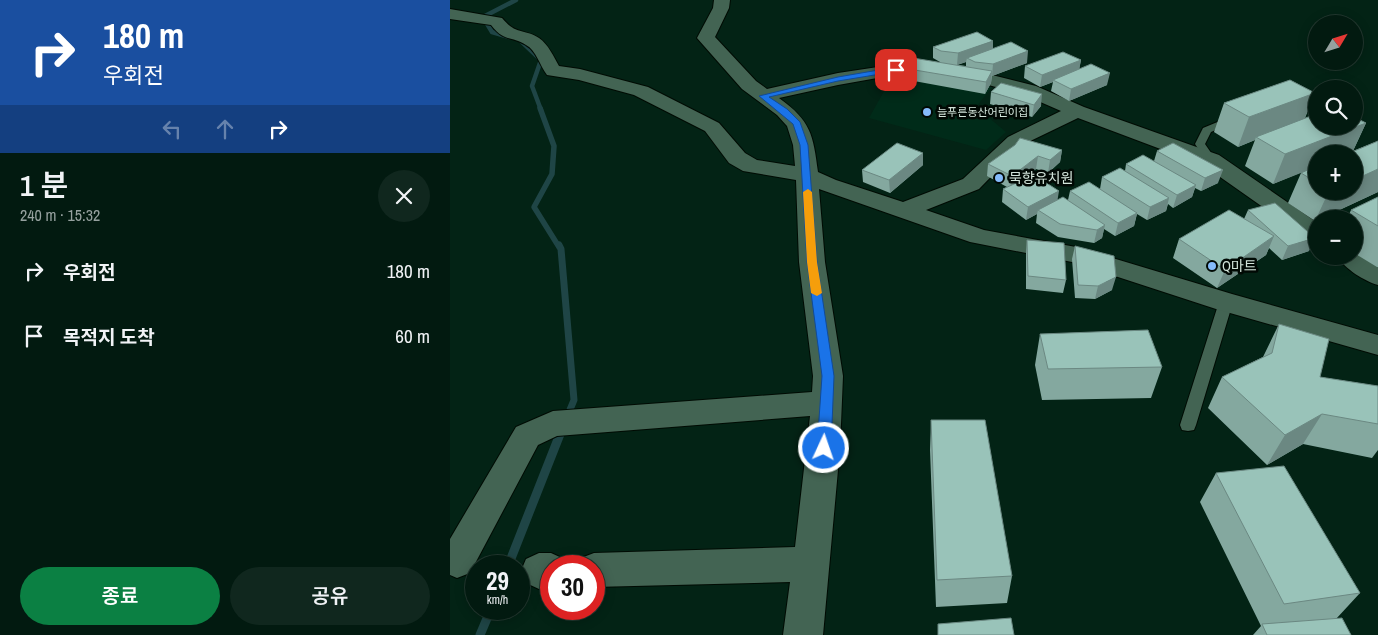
<!DOCTYPE html>
<html lang="ko">
<meta charset="utf-8">
<style>
body{margin:0;font-family:"Archivo Narrow","Noto Sans KR",sans-serif;background:#10271e;color:#f1f3f6;height:100vh;display:flex;flex-direction:column;font-size:19px;white-space:nowrap}
*{box-sizing:border-box;margin:0}
p{font-size:16px;color:#96a19f}
.icon{flex:none;width:28px;height:28px;fill:none;stroke:currentColor;stroke-width:2;stroke-linecap:round;stroke-linejoin:round}
.map{position:relative;flex:1;overflow:hidden}
.side{display:flex;flex-direction:column;background:#021a10;width:450px}
.side>*{flex:none}
.hud{background:#1a4fa0;color:#fff;overflow:hidden}
.needle{width:32px;rotate:52deg}
.controls{position:absolute;left:858px;top:15px;display:grid;gap:10px}
.controls a{display:grid;place-items:center;width:55px;height:55px;border-radius:50%;background:#021a10;box-shadow:0 2px 12px #0003,0 0 0 1px #233830;font-size:25px}
.speed{position:absolute;left:15px;top:555px;display:flex;gap:10px;font-size:25px;font-weight:700;text-align:center}
.speed>*{display:grid;place-content:center;width:65px;height:65px;border-radius:50%;background:#021a10;box-shadow:0 2px 12px #0003,0 0 0 1px #233830;line-height:1}
.speed small{font-size:12px;font-weight:400}
.speed .limit{border:8px solid #d22;background:#fff;color:#111}
.pin{position:absolute;display:grid;place-items:center;width:42px;height:42px;color:#fff;margin:-21px;border-radius:10px;box-shadow:0 2px 8px #0006}
.me{position:absolute;width:55px;margin:-28px;rotate:3deg;stroke-linejoin:round;filter:drop-shadow(0 0 4px #0008)}
.turn{display:flex;align-items:center;gap:18px;height:105px;padding:0 20px;font-size:22px}
.turn .icon{width:65px;height:65px;stroke-width:2.5}
.turn b{display:block;font-size:35px;line-height:42px}
.lanes{display:flex;align-items:center;height:48px;padding:0 20px;background:#0003;justify-content:center;gap:25px;direction:ltr}
.lanes .off{opacity:.35}
.round{display:grid;place-items:center;flex:none;width:52px;height:52px;border-radius:26px;background:#10271e}
.headline{display:flex;align-items:center;justify-content:space-between;height:85px;padding:0 20px}
h1{font-size:30px;font-weight:600;line-height:38px}
.button{display:flex;gap:10px;margin-top:auto;padding:10px 20px}
.button a{flex:1;height:58px;border-radius:30px;background:#0b8043;color:#fff;font-size:20px;font-weight:600;line-height:58px;text-align:center}
.button a+a{background:#10271e;color:#f1f3f6}
ul{padding:0;list-style:none}
li{display:flex;align-items:center;gap:15px;height:65px;padding:0 20px}
li div{flex:1}
li b{display:block;font-size:19px}
li em{font-style:normal}
main{display:flex;flex:1;min-height:0}
.map>svg:first-child{display:block}
.built{fill:#002b19}
.lines{fill:none;stroke-linecap:round;stroke-linejoin:round}
.stream-far3{stroke:#1f4546;stroke-width:4.5}
.stream-far2{stroke:#1f4546;stroke-width:5.5}
.stream-far1{stroke:#1f4546;stroke-width:7}
.stream{stroke:#1f4546;stroke-width:9}
.lane-casing{stroke:#000b03;stroke-width:2}
.street-casing{stroke:#000b03;stroke-width:2}
.lane{fill:#436453;fill-rule:evenodd}
.street{fill:#436453;fill-rule:evenodd}
.wall{fill:#84a89f;fill-rule:evenodd}
.shaded-wall{fill:#6b8882}
.building{fill:#99c3b9;stroke:#6b8882}
.route{fill:#1a73e8;stroke:#114b97}
.slow{fill:#f59e0b}
.poi-dot{fill:#85bbfb;stroke:#010904;stroke-width:2}
.labels{text-anchor:middle;dominant-baseline:central;stroke-width:5;stroke-linejoin:round;paint-order:stroke}
.far-poi-label{font-size:11px;fill:#d2e4da;stroke:#010904;text-anchor:start}
.poi-label{font-size:14px;fill:#d2e4da;stroke:#010904;text-anchor:start}
</style>
<main>
<section class="side">
<div class="hud">
<div class="turn"><svg class="icon" aria-label="right" viewBox="0 0 24 24"><path d="M7 20v-9h11M14 6l5 5-5 5"/></svg><div><b>180 m</b>우회전</div></div>
<div class="lanes"><svg class="icon off" aria-label="left" viewBox="0 0 24 24"><path d="M17 20v-9H6M10 6l-5 5 5 5"/></svg><svg class="icon off" aria-label="ahead" viewBox="0 0 24 24"><path d="M12 20V5M6 11l6-6 6 6"/></svg><svg class="icon" aria-label="right" viewBox="0 0 24 24"><path d="M7 20v-9h11M14 6l5 5-5 5"/></svg></div>
</div>
<div class="headline"><div><h1>1 분</h1><p>240 m · 15:32</p></div><a class="round"><svg class="icon" aria-label="close" viewBox="0 0 24 24"><path d="M6 6l12 12M18 6L6 18"/></svg></a></div>
<ul>
<li><svg class="icon" aria-label="right" viewBox="0 0 24 24"><path d="M7 20v-9h11M14 6l5 5-5 5"/></svg><div><b>우회전</b></div><em>180 m</em></li>
<li><svg class="icon" aria-label="arrive" viewBox="0 0 24 24"><path d="M6 21V4h12l-3 4 3 4H6"/></svg><div><b>목적지 도착</b></div><em>60 m</em></li>
</ul>
<div class="button"><a>종료</a><a>공유</a></div>
</section>
<div class="map">
<svg width="928" height="635" viewBox="0 0 928 635">
<rect width="100%" height="100%" fill="#032315"/>
<path class="built" d="M446 70 547 81 526 107 556 132 536 150 419 118Z"/>
<g class="lines">
<path class="stream-far3" d="M59 37 42 32 33 17 66 0
M71 41 91 60 82 86 91 110"/>
<path class="stream-far2" d="M90 108 104 146 102 174 84 207 109 247"/>
<path class="stream-far1" d="M109 245 111 249 124 400 117 417"/>
<path class="stream" d="M58 566 112 429
M30 635 41 609"/>
<defs>
<path id="lane" d="M782 116 786 117V121L761 132 755 144 766 160 765 162H757L745 144 753 128Z
M776 297 781 299 783 302 746 425 744 430 738 431 732 430 730 425 769 302 771 299Z"/>
<path id="street" d="M264 0H280L279 8 265 37 306 81 317 89 388 73 461 62 494 63 586 86 634 107 769 155 866 222V241L857 238 753 165 628 118 572 145 529 189 476 210 534 230 626 247 782 294 928 335V355L766 309 622 262 520 242 369 189 375 262 393 376 390 448 373 635H333L340 582 144 587V566H127L131 558 144 553 345 547 360 416 107 436 88 445 20 573 7 578 0 575V539L66 427 103 411 362 392 363 376 349 262 346 180 293 171 279 163 255 131 184 95 129 80 97 75C90 66 86 50 76 45 60 35 55 43 41 25L0 19V9L52 18C67 36 73 28 89 38 98 44 104 57 109 66L130 69 198 87 269 123 295 153 307 160 345 166 343 145 337 126 327 115 292 89 247 38 263 8ZM461 72 494 73 572 94 611 111 558 137 513 179 453 202 386 180 368 172C363 134 361 121 329 98L388 85Z
M904 249 928 264V285C914 281 895 269 887 256H904Z
M89 553H101L114 559 117 566H101V589H89L76 583 71 571 76 559Z"/>
</defs>
<use href="#lane" class="lane-casing"/>
<use href="#street" class="street-casing"/>
<use href="#lane" class="lane"/>
<use href="#street" class="street"/>
</g>
<path class="wall" d="M483 47 543 48 577 63 542 76 541 83 535 94 453 79V68L490 62 483 58ZM516 62V66L507 65Z
M631 60 629 69 657 85 619 101 601 91 603 82 590 87 574 78 575 66Z
M840 80 865 93 855 118 866 114V126H904V117L916 123 903 151 928 141V192L870 219H866V220L865 221 838 203 851 173 859 169 823 184 795 166 805 140 788 147 764 132 774 103ZM866 154H904V191H866Z
M541 92 591 106 582 117 540 104Z
M612 150 610 162 598 173 586 169 571 181 608 200H618L620 191 650 189 652 177 675 171 676 164 704 161 707 151 768 183 751 191 745 188 742 197 723 208 718 204 716 211 697 220 687 214 684 226 665 236 654 229 652 238 644 243 608 237 586 223 587 214 576 220 552 202 553 189 557 187 537 176 538 164Z
M473 153V165L440 193 413 182 412 170Z
M928 197V267H927L904 253V219H897L901 210Z
M798 210 859 251 832 260 819 248 816 255 767 288 723 258 729 239 794 219Z
M577 240 616 280 613 293 576 289V253Z
M625 246 662 290 645 299 625 298 622 259Z
M829 324 870 377 928 386V450L922 458 853 444 817 465 758 408 772 377 813 357Z
M590 334 712 367 701 398 592 400 585 365Z
M481 420 562 576 557 603 486 607 480 450Z
M766 473 910 593 886 619 817 635H803L811 626 750 502Z"/>
<path class="shaded-wall" d="M543 41V52L517 58 516 62 507 65 508 53Z
M578 51 577 63 542 76 543 64Z
M631 60 629 71 603 80V82L590 87 592 75Z
M542 71 541 83 535 94 536 82Z
M660 73 657 85 619 101 621 89Z
M865 93 853 122 806 137 805 140 788 147 799 117Z
M592 94 591 106 582 117 584 105Z
M916 123 902 153 899 154H866V167L823 184 835 154Z
M612 150 610 162 598 173 600 160Z
M473 153V165L440 193 439 180Z
M588 156 586 169 560 189 562 176Z
M928 169V192L870 219H866V220L865 221 879 191H904V180Z
M773 170 768 183 751 191 755 178Z
M746 185 742 197 723 208 727 195Z
M609 191 607 203 588 210 587 214 576 220 578 207Z
M719 198 716 211 697 220 700 207Z
M687 213 684 226 665 236 668 223Z
M655 225 652 238 644 243 647 230Z
M824 236 816 255 767 288 775 270Z
M865 238 859 251 832 260 838 246Z
M666 277 662 290 645 299 648 286Z
M872 414 853 444 817 465 835 435Z"/>
<path class="building" d="M527 32 543 41 508 53 491 51 483 47Z
M561 42 578 51 543 64 525 62 517 58Z
M613 52 631 60 592 75 575 66Z
M463 58 542 71 536 82 453 68Z
M641 64 660 73 621 89 603 80Z
M840 80 865 93 799 117 774 103Z
M551 83 592 94 584 105 541 92Z
M866 114V126H904V117L916 123 835 154 806 137Z
M570 138 612 150 600 160 588 156 562 176 538 164 565 145Z
M928 141V169L904 180V154H897Z
M447 143 473 153 439 180 412 170Z
M723 143 773 170 755 178 707 151Z
M693 155 746 185 727 195 676 164Z
M866 166V182L851 173Z
M670 168 719 198 700 207 652 177Z
M584 175 609 191 578 207 553 189Z
M639 182 687 213 668 223 620 191Z
M613 197 655 225 647 230 610 224 588 210Z
M928 197V226L901 210Z
M825 203 865 238 838 246 798 210Z
M779 210 824 236 775 270 729 239Z
M577 240 614 243 616 280 578 276Z
M625 246 664 256 666 277 648 286 628 285Z
M829 324 879 339 870 377 928 386V424L872 414 835 435 772 377 822 353Z
M698 330 712 367 598 369 590 334Z
M481 420H535L562 576 487 580Z
M834 466 910 593 834 604 766 473Z
M561 618 564 635H488V624Z
M892 618 901 635H817L812 624Z"/>
<path class="route" d="M446 67 450 70 449 71 388 81 319 97 337 109 350 122 358 145 367 262 384 376 381 448 379 451 374 453 369 451 367 448 372 376 357 262 350 145 343 124 309 96 388 77Z"/>
<path class="slow" d="M358 189 362 192 367 262 372 293 367 296 361 293 357 262 353 192Z"/>
<g class="poi-dot">
<circle cx="477" cy="112" r="5"/>
<circle cx="549" cy="178" r="5"/>
<circle cx="762" cy="266" r="5"/>
</g>
<g class="labels">
<g class="far-poi-label">
<text x="487" y="112">늘푸른동산어린이집</text>
</g>
<g class="poi-label">
<text x="559" y="178">묵향유치원</text>
<text x="772" y="266">Q마트</text>
</g>
</g>
</svg>
<div class="controls">
<a><svg class="needle" viewBox="-14 -14 28 28"><path d="M0-13l5 13h-10z" fill="#e53935"/><path d="M0 13l5-13h-10z" fill="#96a19f"/></svg></a>
<a><svg class="icon" aria-label="search" viewBox="0 0 24 24"><circle cx="10" cy="10" r="6"/><path d="M15 15l6 6"/></svg></a>
<a>+</a>
<a>−</a>
</div>
<div class="speed"><div>29<small>km/h</small></div><div class="limit">30</div></div>
<div class="pin" style="left:446px;top:70px;background:#d93025"><svg class="icon" aria-label="arrive" viewBox="0 0 24 24"><path d="M6 21V4h12l-3 4 3 4H6"/></svg></div>
<svg class="me" style="left:374px;top:448px" viewBox="-20 -20 40 40"><circle r="17" fill="#1a73e8" stroke="#fff" stroke-width="3"/><path d="M0-11L8 9 0 5-8 9z" fill="#fff"/></svg>
</div>
</main>
